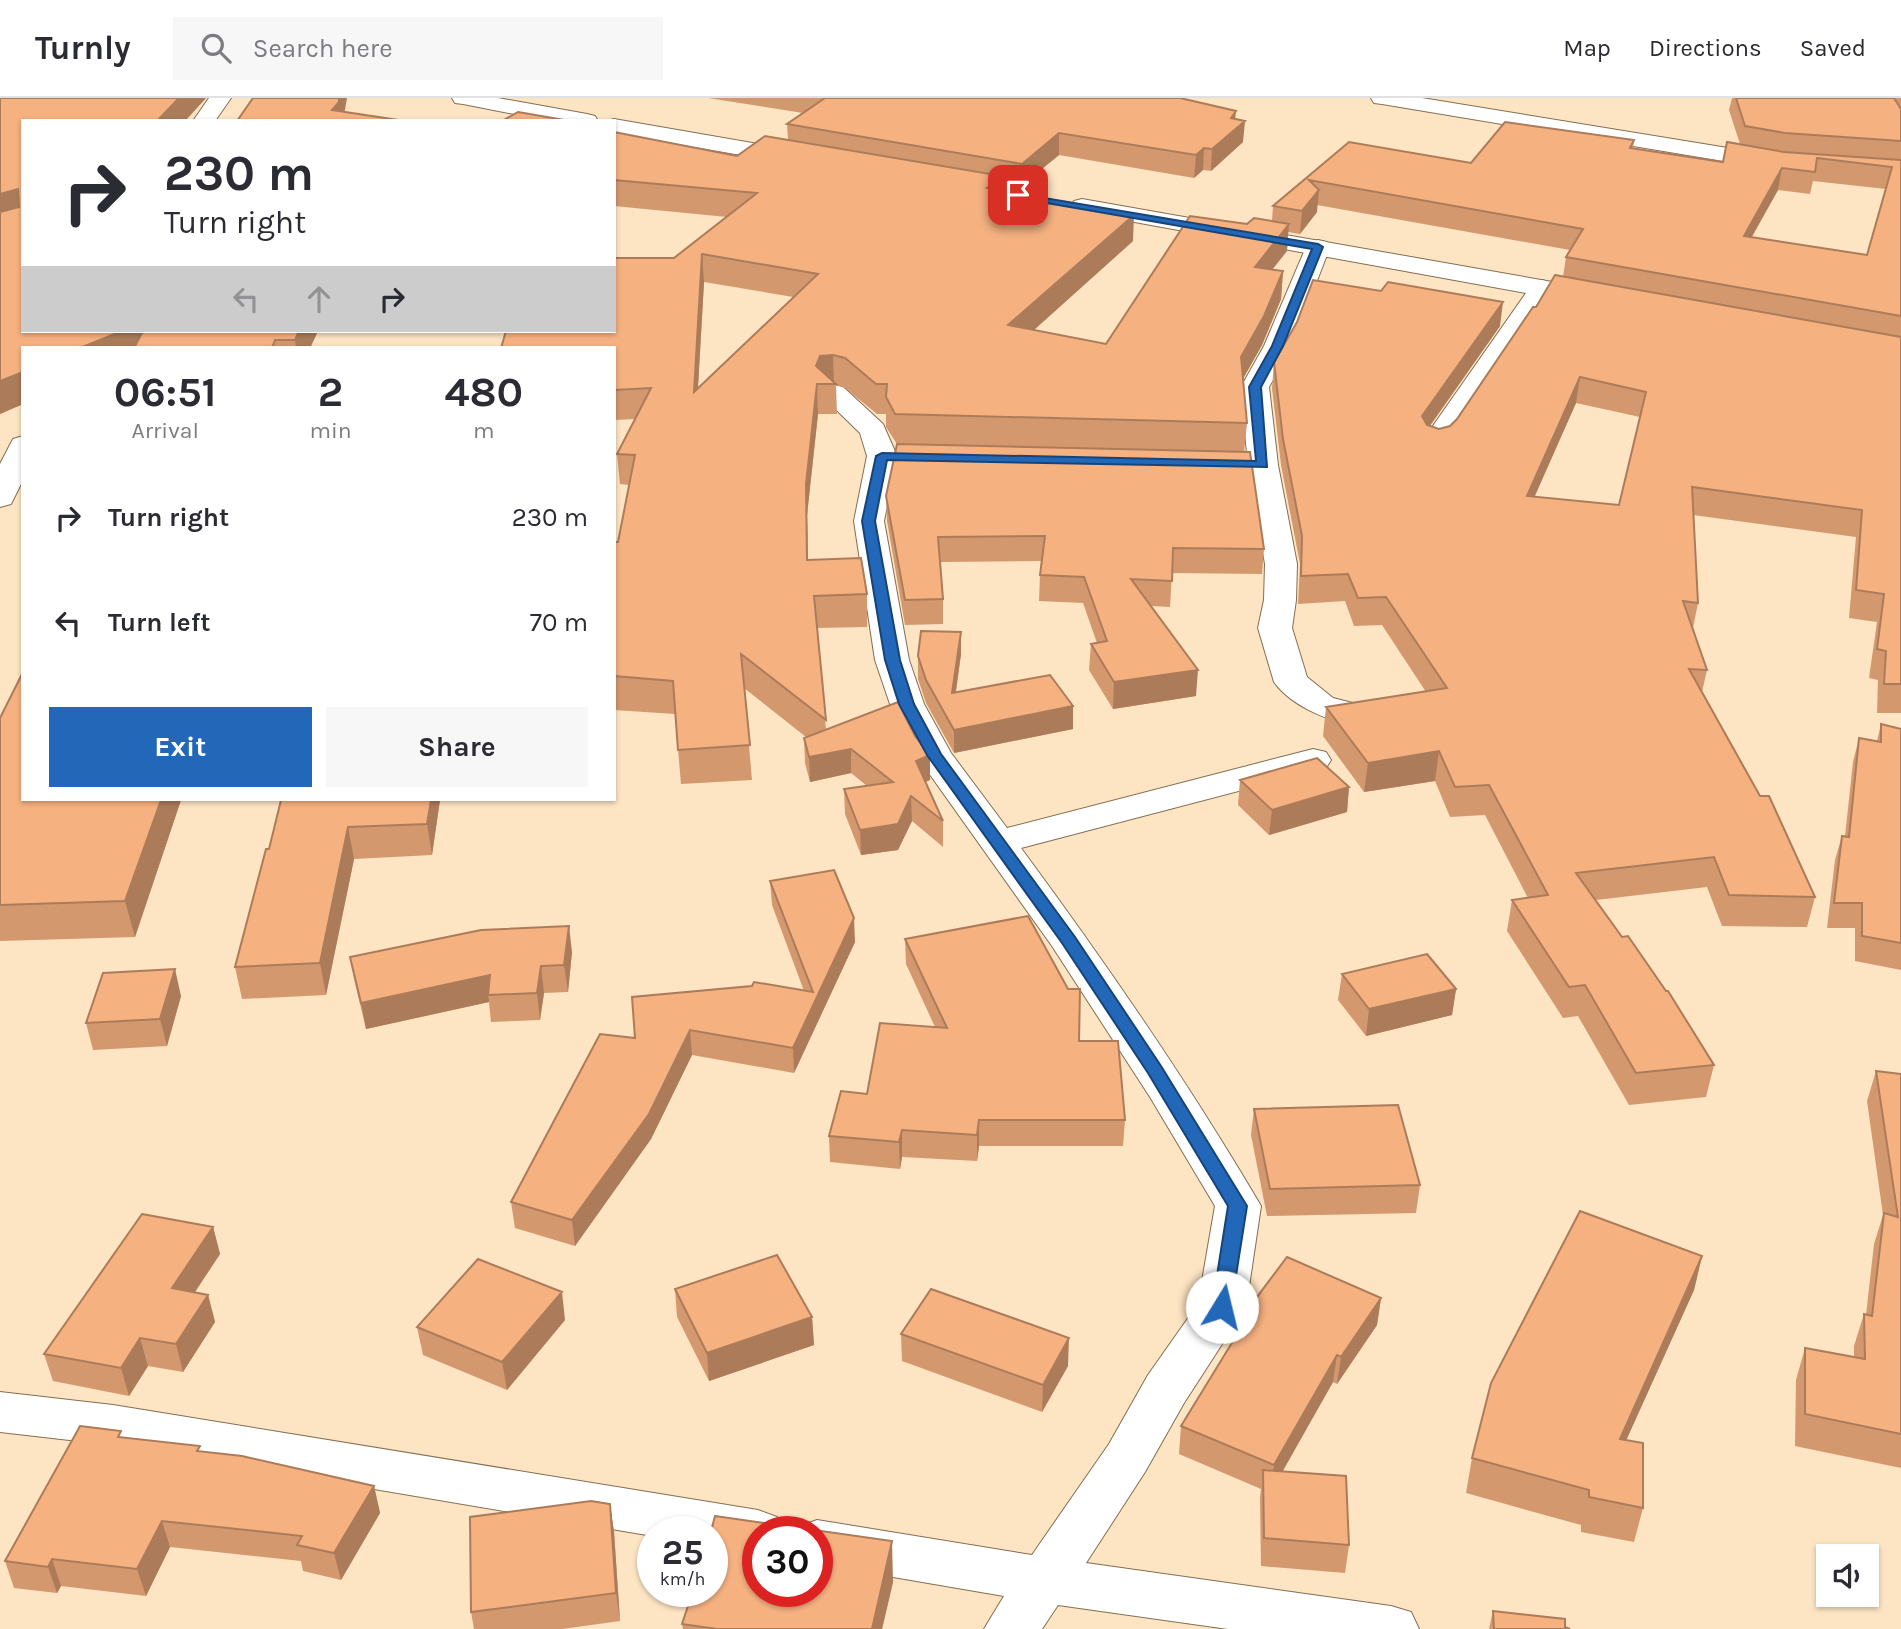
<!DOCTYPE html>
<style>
body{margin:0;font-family:Karla,sans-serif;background:#f7f7f7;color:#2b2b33;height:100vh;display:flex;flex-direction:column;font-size:26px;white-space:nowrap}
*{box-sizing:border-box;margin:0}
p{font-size:23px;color:#7c7c81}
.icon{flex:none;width:38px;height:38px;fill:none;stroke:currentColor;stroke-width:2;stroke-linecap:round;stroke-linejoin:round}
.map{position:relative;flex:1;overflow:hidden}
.details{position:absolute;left:21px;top:248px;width:595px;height:455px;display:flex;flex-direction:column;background:#fff;border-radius:0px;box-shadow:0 2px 5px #0004}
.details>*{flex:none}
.top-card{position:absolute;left:21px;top:21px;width:595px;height:214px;border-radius:0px;box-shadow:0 2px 5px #0004;background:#fff;color:#2b2b33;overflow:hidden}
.controls{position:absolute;left:1816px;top:1446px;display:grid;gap:14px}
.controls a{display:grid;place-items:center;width:63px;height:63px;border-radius:0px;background:#fff;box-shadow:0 2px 5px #0004;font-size:35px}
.speed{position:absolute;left:637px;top:1418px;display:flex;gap:14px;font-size:35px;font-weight:700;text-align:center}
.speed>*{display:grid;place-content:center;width:91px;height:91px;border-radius:50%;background:#fff;box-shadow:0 2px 5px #0004;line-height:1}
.speed small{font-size:18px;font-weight:400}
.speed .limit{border:10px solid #d22;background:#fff;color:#111}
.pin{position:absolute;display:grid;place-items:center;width:60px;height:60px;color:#fff;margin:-30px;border-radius:14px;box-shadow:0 4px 10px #0006}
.me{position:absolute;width:77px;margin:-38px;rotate:9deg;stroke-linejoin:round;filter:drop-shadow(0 0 5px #0008)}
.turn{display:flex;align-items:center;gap:24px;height:147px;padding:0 28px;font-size:32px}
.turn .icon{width:91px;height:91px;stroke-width:2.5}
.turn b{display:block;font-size:49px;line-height:60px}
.lanes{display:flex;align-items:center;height:66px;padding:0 28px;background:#0003;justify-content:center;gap:35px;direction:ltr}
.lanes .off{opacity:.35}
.eta{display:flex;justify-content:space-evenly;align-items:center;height:119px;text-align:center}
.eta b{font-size:42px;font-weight:700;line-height:49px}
.cta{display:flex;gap:14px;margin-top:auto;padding:14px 28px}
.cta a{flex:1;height:80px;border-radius:0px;background:#2368b8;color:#fff;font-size:28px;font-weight:700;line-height:80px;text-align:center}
.cta a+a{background:#f7f7f7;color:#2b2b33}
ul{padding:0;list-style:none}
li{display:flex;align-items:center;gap:21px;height:105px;padding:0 28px}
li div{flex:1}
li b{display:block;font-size:26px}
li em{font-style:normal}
header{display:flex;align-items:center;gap:42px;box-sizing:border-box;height:98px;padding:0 35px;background:#fff;border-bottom:2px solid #e1e1e2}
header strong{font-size:33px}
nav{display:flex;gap:38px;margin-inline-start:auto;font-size:24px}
.search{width:490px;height:63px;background:#f7f7f7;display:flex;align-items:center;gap:18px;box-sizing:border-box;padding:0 24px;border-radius:0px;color:#7c7c81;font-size:26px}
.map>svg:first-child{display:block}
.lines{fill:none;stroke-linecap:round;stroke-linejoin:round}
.minor-casing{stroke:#846e50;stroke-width:2}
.highway-casing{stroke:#846e50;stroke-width:2}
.minor{fill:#fff;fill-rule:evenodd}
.highway{fill:#fff;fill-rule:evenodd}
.wall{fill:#d4986f;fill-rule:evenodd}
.shaded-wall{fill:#ac7c5a}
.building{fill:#f6b181;stroke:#ac7c5a;stroke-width:2;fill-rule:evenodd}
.route{fill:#2368b8;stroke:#174478;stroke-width:2}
</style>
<header>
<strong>Turnly</strong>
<div class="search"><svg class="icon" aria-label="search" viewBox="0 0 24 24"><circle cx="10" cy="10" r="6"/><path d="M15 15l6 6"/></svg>Search here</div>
<nav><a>Map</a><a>Directions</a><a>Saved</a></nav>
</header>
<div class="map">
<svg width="1901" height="1531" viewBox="0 0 1901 1531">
<rect width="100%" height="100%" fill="#fde4c3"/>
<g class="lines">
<defs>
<path id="minor" d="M209 0H231L215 23H193Z
M1371 0H1422L1777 58 1785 60 1789 65 1785 70 1777 72 1382 6 1374 5Z
M1318 142 1327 144 1330 149 1292 248 1269 289 1278 367 1297 466 1296 502 1292 530 1307 579 1333 600 1380 612 1386 619 1380 626C1348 634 1293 611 1274 584L1258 530 1264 502 1265 466 1248 367 1241 289 1264 248 1306 149 1309 144Z
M1542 182 1551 185 1555 190 1451 345 1446 351 1436 354 1426 351 1421 345 1533 185Z
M833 287 843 289 883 326 897 358 884 423 909 562 924 606 951 655 1007 730 1313 651 1326 654 1331 662 1326 670 1021 750C1106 865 1188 984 1261 1108L1246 1209 1184 1305 1145 1374 1086 1465 1391 1508 1411 1514 1419 1531H1228L1058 1507 1042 1531H984L1004 1498 817 1466V1433H796L798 1429 817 1422 1032 1457 1109 1346 1148 1277 1198 1206 1215 1108 1150 999 1052 848 916 657 890 606 875 562 854 423 867 358 860 335 819 295 823 289Z
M23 338V382L11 406 0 409V366L13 341Z
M0 1294 113 1307 758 1412 777 1419 784 1433H758V1456L712 1448V1433H653V1438L113 1347 0 1334Z"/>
<path id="highway" d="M452 0H498L587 16 595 18 598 23H550L463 6 455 5Z
M614 21 798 53 806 55 809 60 806 65 798 67 614 35V23H608Z
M1082 101 1598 192 1607 194 1611 200 1607 206 1598 208 1074 113 1070 108 1074 103Z"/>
</defs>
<use href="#minor" class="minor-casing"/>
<use href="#highway" class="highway-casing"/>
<use href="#minor" class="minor"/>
<use href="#highway" class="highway"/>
</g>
<path class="wall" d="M0 0H206L185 23H23V233H318L310 250H23V306L0 316Z
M708 0H1164L1235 21 1243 44 1211 73 1203 72 1194 80 1059 57 1021 88 1002 85V93L1133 143 1034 232 1106 246 1247 126 1272 123 1273 108 1349 44 1471 65 1634 42 1633 50 1723 64 1740 46 1729 12 1732 0H1901V615H1877L1878 582 1869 580 1877 524 1849 520 1856 439 1693 417 1698 505 1693 530 1707 572 1702 594 1815 799 1807 829 1722 828 1707 789 1596 802 1714 967 1706 999 1629 1007 1578 918 1563 920 1507 833 1512 802 1528 800 1485 717 1450 719 1435 683 1364 694 1323 638 1326 609 1426 594 1382 527 1354 528 1345 503 1298 506 1300 466 1281 367 1272 290 1274 264 1500 228 1430 328 1439 331 1450 328 1457 321 1536 209 1563 179 1566 159 1570 152 1317 107V114L1300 136 1288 134 1287 153 1272 171 1283 173 1281 201 1262 247 1243 280 1247 325 1244 354 1264 451 1262 476 1172 475 1170 509 1151 508 1196 598 1113 611 1089 572 1091 546 1097 545 1083 505 1039 503 1040 477 1041 463 940 464 943 501V526L905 527 887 423 886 398 897 346 886 329V316H877L845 290 836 287 837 316H818L807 417 808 461 867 496V529L817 530 826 632 915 638 930 657V682L925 684 943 723V749L912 723 898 752 861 757 845 716 844 691 867 688 851 675 810 684 805 665 804 640 806 639 744 590 752 682 681 686 675 616 614 612V444H618L629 387 620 386 617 356 635 321 614 322V233L674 160 727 119 614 108V34L737 58 788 42 787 26 803 15ZM1813 83 1886 91 1867 157 1752 139 1778 92 1810 96ZM704 184 793 199 698 290ZM1576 305 1640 319 1619 407 1534 399Z
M961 534V556L956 595 1073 631 954 655 926 605 918 581V558Z
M0 620 23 702H181L135 839 0 843Z
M1881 626 1901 631V872L1855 863V830H1827L1835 762 1842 738H1845L1853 664 1859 640 1877 643Z
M1240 682 1349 689 1347 714 1269 737 1238 707Z
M281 702H440L432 757 354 761 326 897 242 901 235 869 269 751Z
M770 783 855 844 794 975 692 957 651 1041 575 1148 515 1130 511 1104 635 940 804 893 772 807Z
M905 841 1079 943 1125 1022 1123 1048H979L977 1063 902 1059 900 1071 830 1064 829 1038 867 996 935 929 906 866Z
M572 854 568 894 544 895 540 922 491 924 489 904 366 931 355 885 350 859Z
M1342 876 1456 891 1452 917 1366 938 1338 902Z
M181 898 167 948 93 952 86 925Z
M1876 973 1901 976V1370L1795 1348 1796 1282 1805 1250 1854 1259V1248L1864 1216 1866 1217 1874 1146 1883 1117 1867 1003Z
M1254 1011 1420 1087 1416 1115 1267 1118 1251 1037Z
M213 1129 220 1156 195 1194 208 1197 215 1224 183 1274 148 1268 129 1298 53 1283 44 1256Z
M1702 1158 1694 1192 1626 1342 1643 1410 1634 1444 1581 1434V1427L1466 1395 1472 1360Z
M675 1191 812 1219 814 1247 709 1283 677 1219Z
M1381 1200 1377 1227 1337 1286 1333 1284 1283 1373 1349 1447 1345 1475 1261 1468 1260 1400 1261 1391 1179 1356 1181 1328 1244 1226 1245 1215Z
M565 1222 507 1292 423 1257 417 1229Z
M901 1236 1068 1268 1042 1314 902 1263Z
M123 1339 374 1388 380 1415 341 1482 303 1473 301 1463 170 1449 146 1498 61 1488 57 1495 14 1490 5 1463Z
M610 1406 614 1434 620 1523 562 1531H474L471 1514Z
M893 1484 882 1531H683L682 1526Z
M1493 1513 1565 1529 1570 1531H1489Z"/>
<path class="shaded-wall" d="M179 0H206L185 23H157Z
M339 0H347L343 23 332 12Z
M1236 13 1234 32 1245 23 1243 44 1211 73 1212 51Z
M1059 35V57L1021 88 1022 66Z
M1204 50 1203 72 1194 80 1196 57Z
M1782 70 1778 92 1739 161 1744 138Z
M1002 78V104L987 90Z
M18 91 23 109 0 124V96Z
M1319 92 1317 114 1300 136 1302 113Z
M1134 117 1133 143 1007 256 1008 227Z
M1289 126 1287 153 1253 196 1255 169Z
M702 156 704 184 696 323 694 294Z
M1283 173 1281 201 1262 247 1239 288 1241 259Z
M1503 204 1500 228 1419 343 1422 318Z
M122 233H150L154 250H80Z
M299 233H318L310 250H296L295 242Z
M833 257 834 286 816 268 820 258Z
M23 274V306L0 316V283Z
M1580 279 1576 305 1523 425 1527 398Z
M817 286 818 316 807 417 808 494 806 386Z
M961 534V556L952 618V595Z
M1198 572 1196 598 1113 611 1114 584Z
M1073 608V631L954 655V632Z
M851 651V675L810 684 809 659Z
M1439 653 1435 683 1364 694 1368 665Z
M930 657V682L916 688V663Z
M1349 689 1347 714 1269 737 1272 712Z
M911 698 912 723 898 752 861 757 860 732Z
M161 702H181L135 839 125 803Z
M431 702H440L432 757 427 726Z
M348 729 354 761 326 897 320 865Z
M854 820 855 844 794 975 793 950Z
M569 828 572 854 568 894 564 867Z
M541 868 544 895 540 922 537 895Z
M175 871 181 898 167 948 160 921Z
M490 877 488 897 489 904 366 931 361 905Z
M1456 891 1452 917 1366 938 1369 911Z
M690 932 692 957 651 1041 575 1148 572 1122Z
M979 1022V1048L977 1063V1037Z
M902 1032V1059L900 1071 899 1044Z
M213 1129 220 1156 179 1218 172 1190Z
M1702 1158 1694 1192 1611 1376 1620 1341Z
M562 1194 565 1222 507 1292 502 1264Z
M208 1197 215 1224 183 1274 176 1246Z
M1381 1200 1377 1227 1337 1286 1341 1259Z
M812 1219 814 1247 709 1283 707 1255Z
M140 1240 148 1268 129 1298 121 1270Z
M1069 1240 1068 1268 1042 1314 1043 1287Z
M1337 1257 1333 1284 1270 1395 1274 1367Z
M374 1388 380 1415 341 1482 334 1455Z
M610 1406 614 1434 620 1523 616 1495Z
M162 1423 170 1449 146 1498 137 1471Z
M892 1443 893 1484 882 1531H872Z
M52 1461 61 1488 57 1495 48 1469Z"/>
<path class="building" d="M0 0H179L157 23H23V233H122L80 250H23V274L0 283V114L19 109 18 91 0 96Z
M253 0H339V4L332 12 405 23H237Z
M825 0H1180L1236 13 1231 20 1245 23 1212 51 1204 50 1196 57 1059 35 1022 66 787 26Z
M1736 0H1894L1901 11V43L1785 35 1745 28Z
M518 14 570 23H502Z
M1505 24 1634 42 1630 50 1723 64 1727 44 1784 54 1901 62V218L1566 159 1583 131 1309 82 1319 92 1302 113 1273 108 1349 44 1471 65ZM1817 60 1892 69 1867 157 1744 138 1782 70 1815 74Z
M614 34 737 58 765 38 1002 78 987 90 1134 117 1008 227 1106 246 1190 118 1247 126 1254 120 1289 126 1255 169 1283 173 1264 218 1241 259 1247 325 895 316 886 299 887 286H876L845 260 833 257 820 258 816 268 836 286H817L806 386 807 462 861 460 867 496 814 498 826 622 741 556 750 647 678 652 673 583 614 578V444H618L635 357 617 356 651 290 614 292V250H501L506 233H614V160H674L757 95 614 82ZM702 156 818 176 694 294Z
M1555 177 1901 239V586H1884L1886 553 1877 551 1884 496 1856 492 1862 412 1692 389 1698 505 1683 503 1707 572 1689 571 1760 698H1769L1815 799 1729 797 1714 759 1576 775 1622 839 1628 838 1666 893H1668L1714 967 1636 975 1585 887 1569 889 1512 802 1548 797 1489 687 1455 689 1439 653 1368 665 1326 609 1447 590 1386 499 1358 500 1348 476 1301 478 1302 438 1283 341 1274 264 1297 224 1313 182 1381 193 1388 184 1503 204 1422 318 1427 327 1439 331 1450 328 1457 321 1533 209H1536ZM1580 279 1646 294 1619 407 1527 398Z
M143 233H299L295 242H275L272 250H134Z
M897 346 1250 354 1264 451 1173 450 1172 483 1131 481 1198 572 1114 584 1091 546 1107 543 1084 479 1040 477 1045 438 938 439 943 501 905 502 886 398Z
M921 533 961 534 952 595 1050 577 1073 608 954 632 926 582 918 558Z
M23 574V702H161L125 803 0 807V620Z
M898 604 915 638 930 657 916 663 943 723 911 698 898 726 860 732 844 691 893 684 851 651 809 659 804 640Z
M1881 626 1901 631V845L1862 838V805H1834L1842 738 1849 739 1859 640 1881 644Z
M1317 660 1349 689 1272 712 1240 682Z
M281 702H431L427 726 348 729 320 865 235 869 266 751H269Z
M834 772 854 820 793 950 690 932 649 1016 572 1122 511 1104 600 936 635 940 632 899 752 888 754 884 813 894 770 783Z
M1028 818 1068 891H1080L1079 943H1118L1125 1022H979L977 1037 902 1032 899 1044 829 1038 841 993 867 996 880 925 947 930 905 841Z
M569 828 564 867 541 868 537 895 488 897 490 877 361 905 350 859 481 832Z
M1427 856 1456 891 1369 911 1342 876Z
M175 871 160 921 86 925 103 875Z
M1876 973 1901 976V1336L1805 1316V1250L1865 1261 1864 1216 1872 1218 1884 1115 1898 1119Z
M1398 1007 1420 1087 1270 1091 1254 1011Z
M1580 1113 1702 1158 1620 1341 1643 1345V1410L1589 1399V1392L1472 1360 1491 1285Z
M142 1116 213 1129 172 1190 208 1197 176 1246 140 1240 121 1270 44 1256Z
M777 1157 812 1219 707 1255 675 1191Z
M1287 1159 1381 1200 1341 1259 1337 1257 1274 1367 1181 1328 1249 1217 1245 1215Z
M478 1161 562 1194 502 1264 417 1229Z
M931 1191 1069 1240 1043 1287 901 1236Z
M80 1328 121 1333 118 1339 200 1348 197 1353 242 1358 374 1388 334 1455 297 1447 302 1438 162 1423 137 1471 52 1461 48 1469 5 1463Z
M1263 1372 1346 1378 1349 1447 1264 1440Z
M591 1403 610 1406 616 1495 471 1514 470 1419Z
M715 1418 892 1443 872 1531H717L682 1526 693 1493H712V1433H711ZM758 1433H817V1493H758Z
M1493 1513 1565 1521V1529L1570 1531H1494Z"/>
<path class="route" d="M1014 95 1318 146 1323 149 1283 248 1261 289 1267 369 887 362 875 423 900 562 914 606 941 656 1075 839 1161 968 1247 1108 1231 1209 1229 1214 1222 1216 1214 1214 1212 1209 1228 1108 1148 975 1062 845 927 657 899 606 885 562 862 423 876 358 882 355 1256 363 1249 289 1272 248 1312 151 1018 100 1013 97Z"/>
</svg>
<div class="controls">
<a><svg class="icon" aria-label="sound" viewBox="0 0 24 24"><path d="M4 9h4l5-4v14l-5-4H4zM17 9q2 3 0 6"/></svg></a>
</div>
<div class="speed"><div>25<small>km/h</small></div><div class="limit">30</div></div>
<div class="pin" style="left:1018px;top:97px;background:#d93025"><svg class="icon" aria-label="arrive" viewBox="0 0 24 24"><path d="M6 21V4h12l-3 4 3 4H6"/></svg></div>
<svg class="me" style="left:1222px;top:1209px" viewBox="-20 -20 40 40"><circle r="19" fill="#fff"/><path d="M0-13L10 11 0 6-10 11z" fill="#2368b8"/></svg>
<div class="top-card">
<div class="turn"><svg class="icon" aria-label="right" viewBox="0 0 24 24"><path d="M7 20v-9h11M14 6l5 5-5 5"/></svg><div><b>230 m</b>Turn right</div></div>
<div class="lanes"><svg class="icon off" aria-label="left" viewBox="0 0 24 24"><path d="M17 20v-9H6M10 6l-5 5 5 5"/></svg><svg class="icon off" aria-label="ahead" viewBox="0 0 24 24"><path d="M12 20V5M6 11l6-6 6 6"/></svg><svg class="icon" aria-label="right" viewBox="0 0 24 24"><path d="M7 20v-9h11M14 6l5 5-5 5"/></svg></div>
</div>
<section class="details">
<div class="eta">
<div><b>06:51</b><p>Arrival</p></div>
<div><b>2</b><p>min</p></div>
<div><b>480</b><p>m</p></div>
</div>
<ul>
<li><svg class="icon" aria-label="right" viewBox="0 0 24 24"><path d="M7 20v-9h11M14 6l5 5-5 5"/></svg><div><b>Turn right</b></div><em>230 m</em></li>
<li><svg class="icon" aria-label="left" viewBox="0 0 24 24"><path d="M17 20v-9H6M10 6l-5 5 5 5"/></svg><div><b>Turn left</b></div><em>70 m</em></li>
</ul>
<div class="cta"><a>Exit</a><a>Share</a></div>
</section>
</div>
